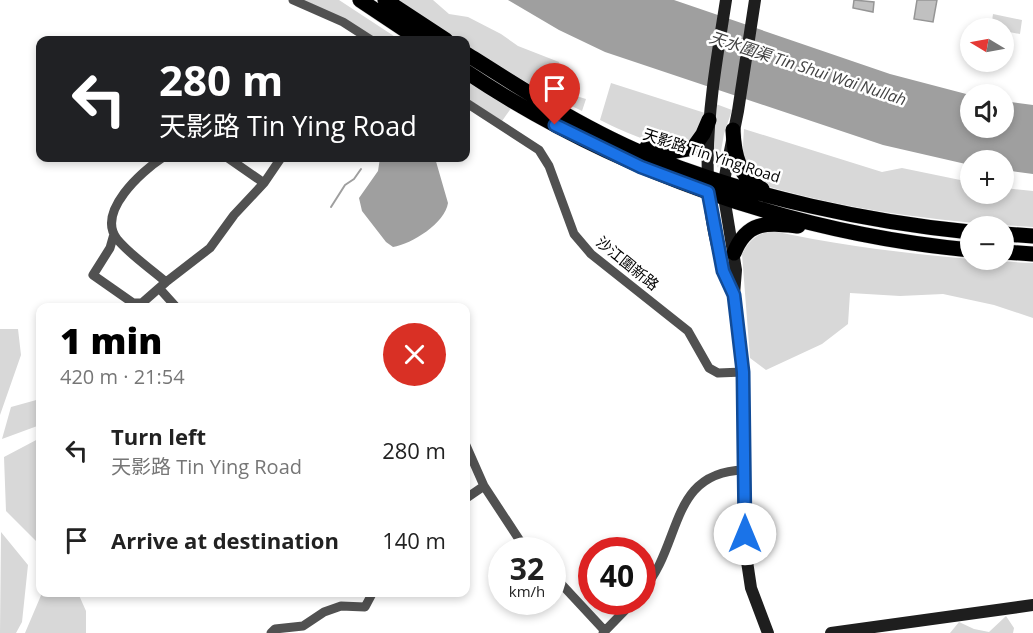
<!DOCTYPE html>
<meta charset="utf-8">
<style>
body{margin:0;font-family:"Open Sans","Noto Sans SC",sans-serif;background:#f6f6f6;color:#222;height:100vh;display:flex;flex-direction:column;font-size:22px;white-space:nowrap}
*{box-sizing:border-box;margin:0}
p{font-size:20px;color:#767676}
.icon{flex:none;width:33px;height:33px;fill:none;stroke:currentColor;stroke-width:2;stroke-linecap:round;stroke-linejoin:round}
.map{position:relative;flex:1;overflow:hidden}
.panel{position:absolute;left:36px;top:303px;width:434px;height:294px;display:flex;flex-direction:column;background:#fff;border-radius:12px;box-shadow:0 3px 9px #0003}
.panel>*{flex:none}
.banner{position:absolute;left:36px;top:36px;width:434px;height:126px;border-radius:12px;box-shadow:0 3px 9px #0003;background:#202124;color:#fff;overflow:hidden}
.needle{width:39px;rotate:280deg}
.controls{position:absolute;left:960px;top:18px;display:grid;gap:12px}
.controls a{display:grid;place-items:center;width:54px;height:54px;border-radius:50%;background:#fff;box-shadow:0 3px 9px #0003;font-size:30px}
.speed{position:absolute;left:488px;top:537px;display:flex;gap:12px;font-size:30px;font-weight:700;text-align:center}
.speed>*{display:grid;place-content:center;width:78px;height:78px;border-radius:50%;background:#fff;box-shadow:0 3px 9px #0003;line-height:1}
.speed small{font-size:15px;font-weight:400}
.speed .limit{border:9px solid #d22;background:#fff;color:#111}
.pin{position:absolute;display:grid;place-items:center;width:51px;height:51px;color:#fff;margin:-62px -26px;border-radius:50% 50% 50% 0;rotate:-45deg;box-shadow:0 0 6px #0007}
.pin .icon{rotate:45deg}
.me{position:absolute;width:66px;margin:-33px;rotate:0deg;stroke-linejoin:round;filter:drop-shadow(0 0 4px #0008)}
.turn{display:flex;align-items:center;gap:21px;height:126px;padding:0 24px;font-size:27px}
.turn .icon{width:78px;height:78px;stroke-width:2.5}
.turn b{display:block;font-size:42px;line-height:51px}
.round{display:grid;place-items:center;flex:none;width:63px;height:63px;border-radius:32px;background:#f6f6f6}
.overview{display:flex;align-items:center;justify-content:space-between;height:102px;padding:0 24px}
h1{font-size:36px;font-weight:800;line-height:45px;color:#000}
ul{padding:0;list-style:none}
li{display:flex;align-items:center;gap:18px;height:90px;padding:0 24px}
li div{flex:1}
li b{display:block;font-size:22px}
li em{font-style:normal}
.map>svg:first-child{display:block}
.green{fill:#d8d8d8}
.water{fill:#9f9f9f}
.lines{fill:none;stroke-linecap:round;stroke-linejoin:round}
.stream{stroke:#9f9f9f;stroke-width:2}
.building{fill:#c0c0c0;stroke:#959595;stroke-width:1.5}
.primary-casing{stroke:#dbdbdb;stroke-width:16}
.street{stroke:#515151;stroke-width:9}
.secondary{stroke:#1e1e1e;stroke-width:12}
.primary{stroke:#000;stroke-width:15}
.route-casing{stroke:#114b97;stroke-width:15}
.route{stroke:#1a73e8;stroke-width:10}
.labels{text-anchor:middle;dominant-baseline:central;stroke-width:5;stroke-linejoin:round;paint-order:stroke}
.street-label{font-size:15px;fill:#000;stroke:#fff}
.water-label{font-size:16px;font-style:italic;fill:#404040;stroke:#fff}
</style>
<div class="map">
<svg width="1033" height="633" viewBox="0 0 1033 633">
<rect width="100%" height="100%" fill="#fff"/>
<path class="green" d="M303 0H339L400 40H377L344 19Z
M396 0H433L449 14 468 17 501 34 518 46 559 62 554 77 576 96 586 99 582 111C541 92 503 69 465 45V40H459Z
M993 14 1022 20 1020 34 1004 31V28H991Z
M465 76 512 107 502 121 465 97Z
M611 83 705 113 703 123 687 147C652 145 631 135 600 120Z
M716 104 732 110 724 134 718 168 713 154Z
M744 129 882 172 902 168 970 182V194H1004V188L1033 191V227C943 222 853 211 766 186 741 169 742 158 744 129Z
M772 231C858 249 947 259 1033 263V318L994 305 943 294 900 296 850 293 848 324 822 344 766 370 750 358 742 254C750 239 756 234 772 231Z
M0 329H18L21 355 0 415Z
M40 399V425L2 439 11 407Z
M40 438V545L6 511 4 457Z
M1 532 28 565 22 622 16 633H0Z
M42 593H78L86 611V633H25Z
M1006 616 1014 628 1013 633H950L959 622 974 629 989 632Z"/>
<path class="water" d="M508 0H674L890 74 970 95V128H1004V101L1033 105V174L1004 170V160H970V165L883 145 605 52 559 30Z
M380 158H435L448 203C445 223 412 244 393 247L386 242 362 211 359 198 378 171Z"/>
<g class="lines">
<path class="stream" d="M331 207 345 185 354 179 361 169"/>
</g>
<path class="building" d="M854 0 874 2 873 12 853 8Z
M917 0H937L933 22 914 19Z"/>
<g class="lines">
<defs>
<path id="primary" d="M360 0 420 40
M385 0 446 40
M465 53C525 91 590 133 656 159 752 197 868 222 970 232
M465 71C615 171 791 233 970 250
M733 130C734 154 739 178 762 189
M647 147 670 152 693 148 703 134 709 120
M1004 234 1033 236
M1004 252 1033 254
M734 253C747 220 767 223 798 226"/>
</defs>
<use href="#primary" class="primary-casing"/>
<path class="street" d="M293 0 343 22 371 40
M465 102 539 150 549 166 574 234 591 254 688 331 709 368 718 373 743 372
M162 158C142 171 96 212 117 239 130 255 150 268 166 282
M228 158 264 183
M114 234 110 248 93 275 133 303H142L166 282 210 248 234 215 264 183 281 158
M159 288 177 308
M465 443 484 486 526 550
M465 499 484 486
M552 574 605 631
M642 591C683 545 668 472 744 470
M271 633 275 629 303 626 324 612 341 606 365 607 373 592
M603 633 633 602"/>
<path class="secondary" d="M726 0C711 97 690 200 734 294
M755 0 738 111 724 181V197L736 270 734 295 743 372 745 548 751 588 768 633
M831 633 1033 605"/>
<use href="#primary" class="primary"/>
</g>
<g class="lines">
<defs>
<path id="route" d="M555 125 641 167 708 192 723 271 734 295 743 372 745 534"/>
</defs>
<use href="#route" class="route-casing"/>
<use href="#route" class="route"/>
</g>
<g class="labels">
<g class="street-label">
<text transform="translate(712 155) rotate(18)">天影路 Tin Ying Road</text>
<text transform="translate(628 263) rotate(39)">沙江圍新路</text>
</g>
<g class="water-label">
<text transform="translate(808 68) rotate(18)">天水圍渠 Tin Shui Wai Nullah</text>
</g>
</g>
</svg>
<div class="controls">
<a><svg class="needle" viewBox="-14 -14 28 28"><path d="M0-13l5 13h-10z" fill="#e53935"/><path d="M0 13l5-13h-10z" fill="#767676"/></svg></a>
<a><svg class="icon" aria-label="sound" viewBox="0 0 24 24"><path d="M4 9h4l5-4v14l-5-4H4zM17 9q2 3 0 6"/></svg></a>
<a>+</a>
<a>−</a>
</div>
<div class="speed"><div>32<small>km/h</small></div><div class="limit">40</div></div>
<div class="pin" style="left:555px;top:125px;background:#d93025"><svg class="icon" aria-label="arrive" viewBox="0 0 24 24"><path d="M6 21V4h12l-3 4 3 4H6"/></svg></div>
<svg class="me" style="left:745px;top:534px" viewBox="-20 -20 40 40"><circle r="19" fill="#fff"/><path d="M0-13L10 11 0 6-10 11z" fill="#1a73e8"/></svg>
<div class="banner">
<div class="turn"><svg class="icon" aria-label="left" viewBox="0 0 24 24"><path d="M17 20v-9H6M10 6l-5 5 5 5"/></svg><div><b>280 m</b>天影路 Tin Ying Road</div></div>
</div>
<section class="panel">
<div class="overview"><div><h1>1 min</h1><p>420 m · 21:54</p></div><a class="round" style="background:#d93025;color:#fff"><svg class="icon" aria-label="close" viewBox="0 0 24 24"><path d="M6 6l12 12M18 6L6 18"/></svg></a></div>
<ul>
<li><svg class="icon" aria-label="left" viewBox="0 0 24 24"><path d="M17 20v-9H6M10 6l-5 5 5 5"/></svg><div><b>Turn left</b><p>天影路 Tin Ying Road</p></div><em>280 m</em></li>
<li><svg class="icon" aria-label="arrive" viewBox="0 0 24 24"><path d="M6 21V4h12l-3 4 3 4H6"/></svg><div><b>Arrive at destination</b></div><em>140 m</em></li>
</ul>
</section>
</div>
